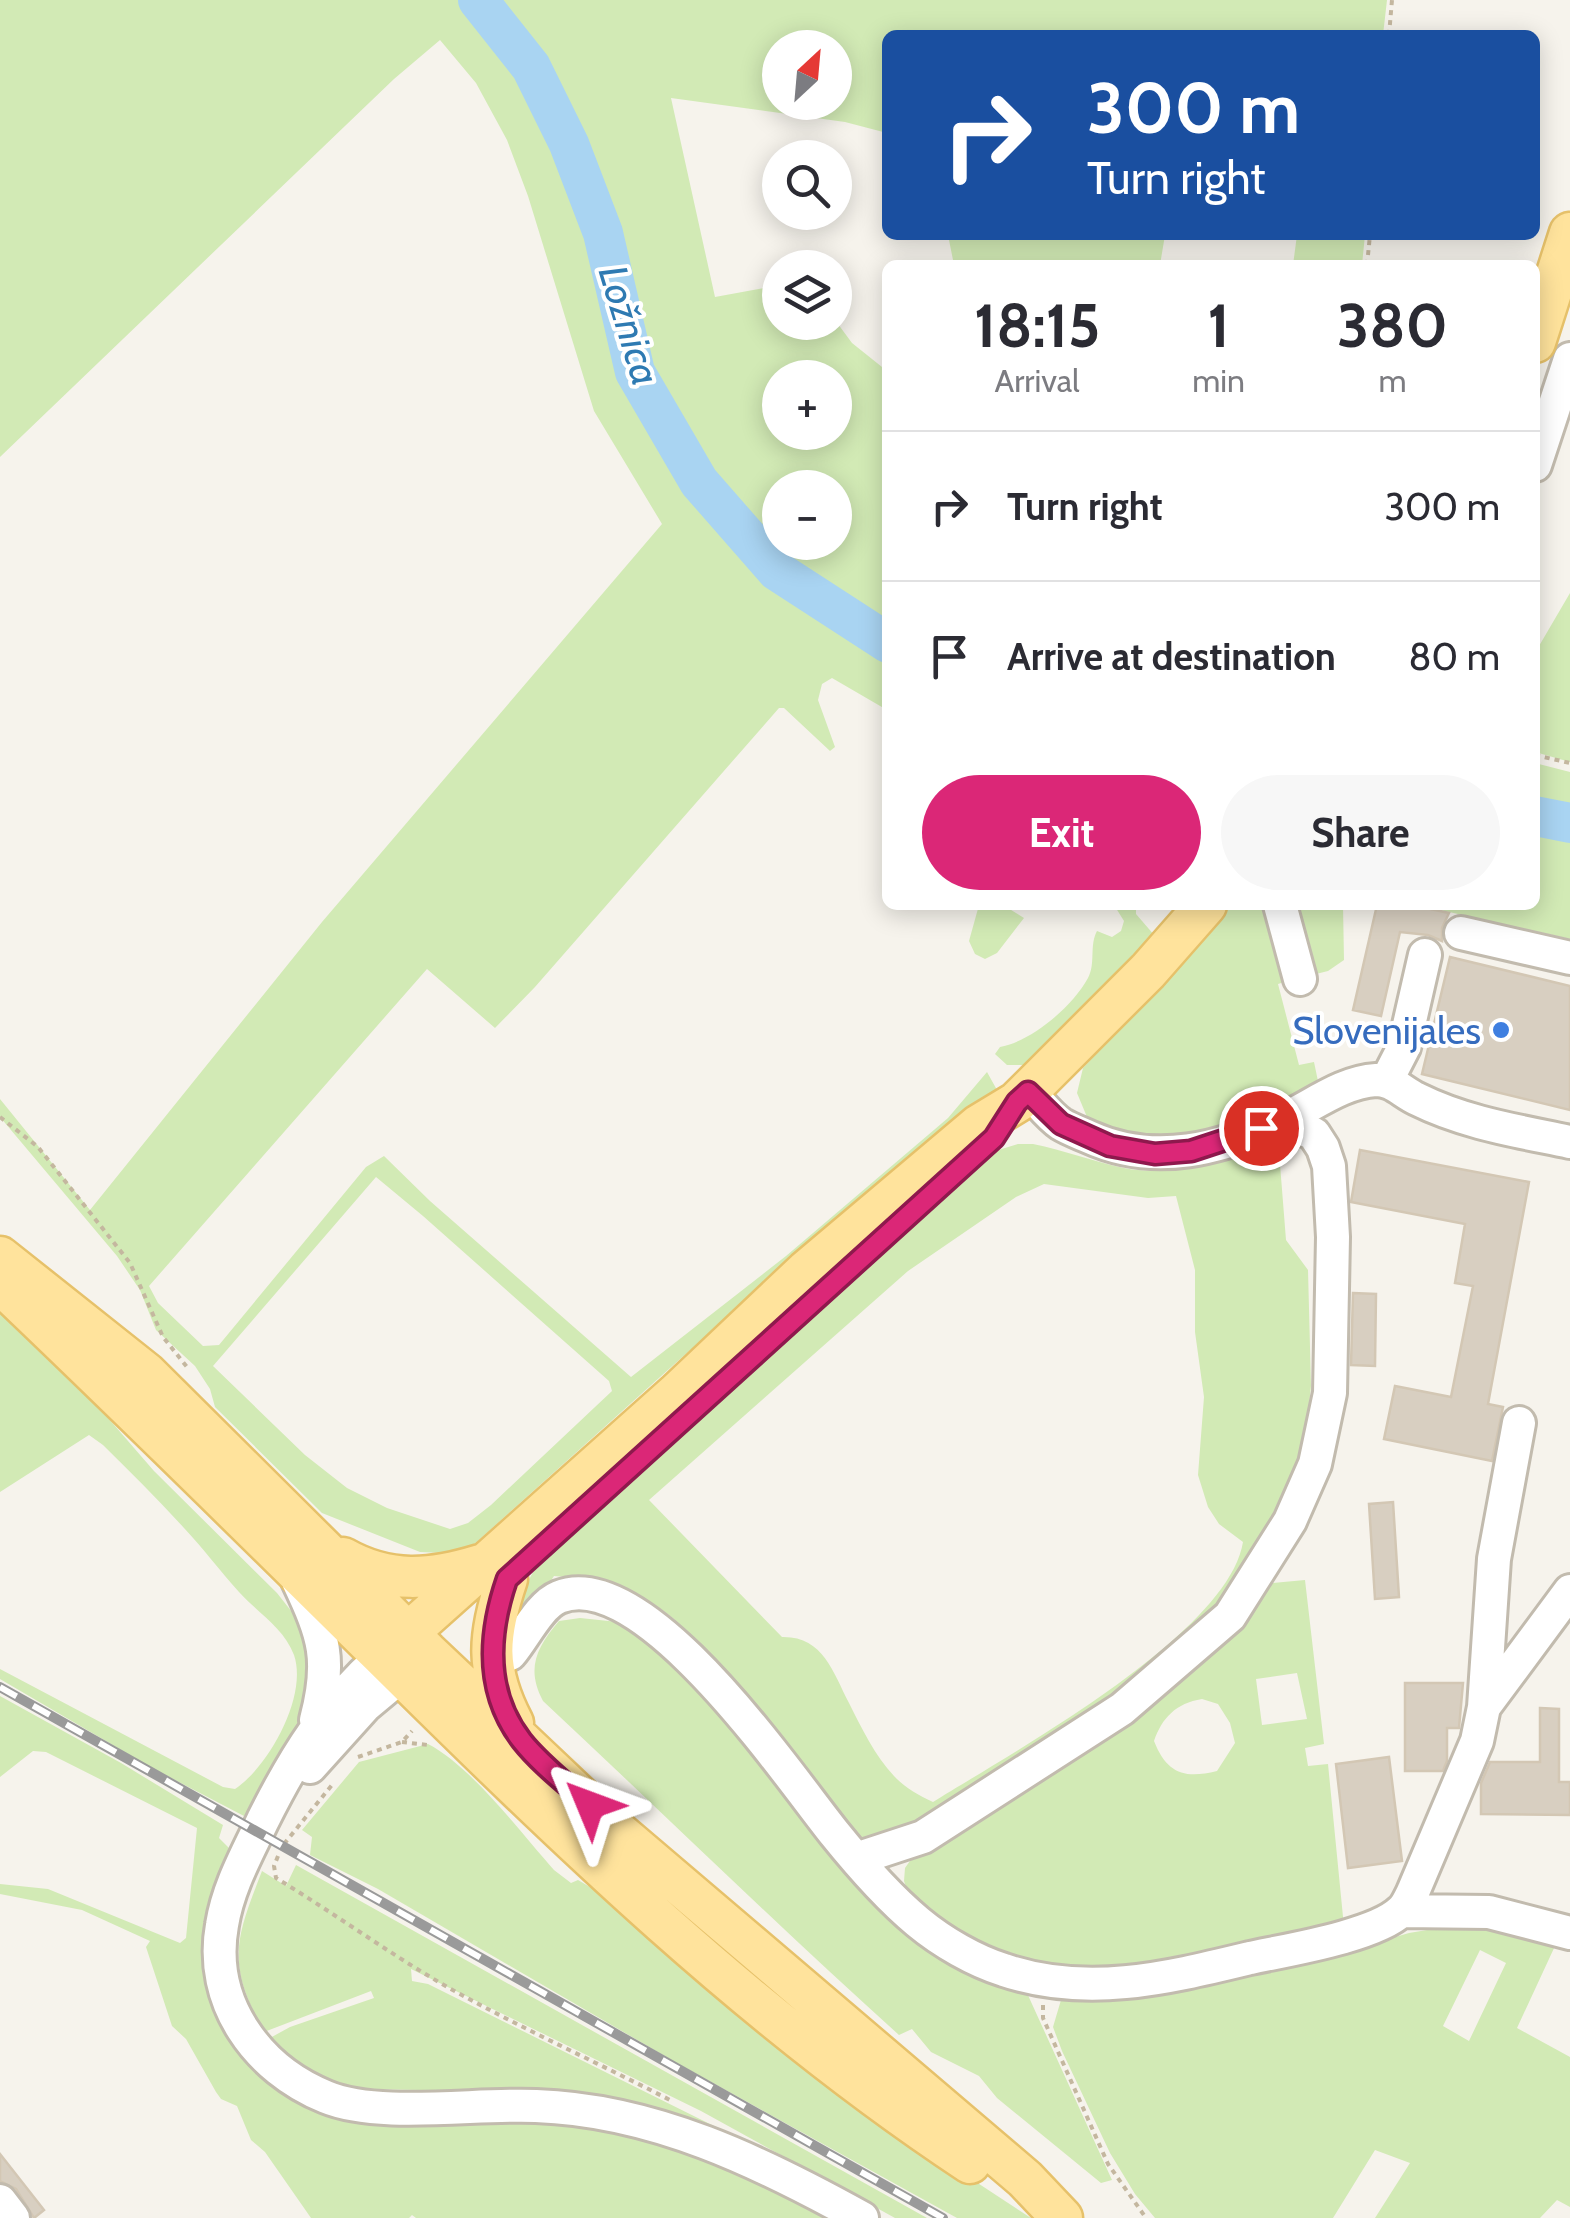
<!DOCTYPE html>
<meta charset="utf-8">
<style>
body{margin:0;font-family:Cabin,sans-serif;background:#f7f7f7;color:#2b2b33;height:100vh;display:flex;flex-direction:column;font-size:38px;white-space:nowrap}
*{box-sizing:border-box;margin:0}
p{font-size:32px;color:#7c7c81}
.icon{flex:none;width:55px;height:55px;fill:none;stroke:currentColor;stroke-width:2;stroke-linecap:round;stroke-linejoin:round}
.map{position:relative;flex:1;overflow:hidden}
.sheet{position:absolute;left:882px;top:260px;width:658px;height:650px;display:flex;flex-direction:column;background:#fff;border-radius:15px;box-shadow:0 5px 25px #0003}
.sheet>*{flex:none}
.guide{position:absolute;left:882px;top:30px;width:658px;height:210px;border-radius:15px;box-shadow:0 5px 25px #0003;background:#1a4fa0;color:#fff;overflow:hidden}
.needle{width:65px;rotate:26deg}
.tools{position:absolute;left:762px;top:30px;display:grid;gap:20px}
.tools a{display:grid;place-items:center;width:90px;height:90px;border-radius:50%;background:#fff;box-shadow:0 5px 25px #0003;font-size:50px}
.pin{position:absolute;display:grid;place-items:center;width:85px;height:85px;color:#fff;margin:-42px;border:5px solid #fff;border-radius:50%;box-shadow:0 2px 10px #0007}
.me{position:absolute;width:110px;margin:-55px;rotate:314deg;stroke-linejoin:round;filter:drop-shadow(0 0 8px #0008)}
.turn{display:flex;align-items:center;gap:35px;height:210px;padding:0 40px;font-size:45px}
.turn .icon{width:130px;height:130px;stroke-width:2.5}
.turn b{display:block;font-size:70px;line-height:85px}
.eta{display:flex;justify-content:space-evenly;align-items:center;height:170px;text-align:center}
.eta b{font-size:60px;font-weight:700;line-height:70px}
.primary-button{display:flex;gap:20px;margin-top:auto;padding:20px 40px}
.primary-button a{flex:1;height:115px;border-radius:60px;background:#db2777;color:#fff;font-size:40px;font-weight:700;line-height:115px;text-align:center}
.primary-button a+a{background:#f7f7f7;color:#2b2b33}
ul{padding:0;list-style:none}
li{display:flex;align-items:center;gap:30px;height:150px;padding:0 40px;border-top:2px solid #e1e1e2}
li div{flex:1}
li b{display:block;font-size:38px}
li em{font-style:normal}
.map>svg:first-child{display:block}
.green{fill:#d2eab5;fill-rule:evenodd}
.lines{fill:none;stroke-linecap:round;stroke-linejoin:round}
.river{stroke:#a9d4f2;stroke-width:40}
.building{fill:#d8cfc1;stroke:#d3c7b4;stroke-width:2.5}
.minor-casing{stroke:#c2bbae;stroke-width:38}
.major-casing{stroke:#e6c16a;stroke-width:45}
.path{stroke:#c4b79f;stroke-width:4;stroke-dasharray:5 5;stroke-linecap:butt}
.minor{stroke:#fff;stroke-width:32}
.major{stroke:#ffe39c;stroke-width:40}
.rail-casing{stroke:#9a9a9a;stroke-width:10}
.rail{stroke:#fff;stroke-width:6;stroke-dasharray:19;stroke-linecap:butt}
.route-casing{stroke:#8e194d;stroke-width:25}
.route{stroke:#db2777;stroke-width:18}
.shop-dot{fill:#3f7fe0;stroke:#fff;stroke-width:4}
.labels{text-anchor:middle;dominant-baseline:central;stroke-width:8;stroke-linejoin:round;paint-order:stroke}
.shop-label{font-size:38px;fill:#366cbe;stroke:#fff;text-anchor:end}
.water-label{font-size:40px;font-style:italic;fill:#2e7ab2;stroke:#fff}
</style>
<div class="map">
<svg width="1570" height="2218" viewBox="0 0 1570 2218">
<rect width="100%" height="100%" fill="#f6f3ec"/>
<path class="green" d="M0 0H468C483 17 500 33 514 51 541 89 571 159 584 204 600 257 608 313 627 366 668 484 781 595 887 655V710L832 678 822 684 818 700 835 747 830 751 784 708H779L535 987 495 1028 427 969 149 1286 158 1303 203 1346 219 1345 366 1167 384 1156 430 1201 631 1377 786 1256 948 1118 987 1072 997 1090 993 1099 757 1306 689 1351 471 1547 443 1553 420 1552 322 1513 215 1407 210 1389 195 1366 156 1330 140 1290 117 1256 0 1117V1099L90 1210 322 922 662 524 594 411 528 196 507 140 476 83 440 40 394 79 0 457ZM376 1177 423 1216 609 1381 612 1391 491 1505 468 1523 450 1529 387 1508 347 1488 305 1455 213 1366Z
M497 0H1387L1383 35H888L887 133 845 122 671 98 715 297 780 285V322H835V320L852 343 887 371V634L849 611 790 562 747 516 706 463 653 372 607 207 577 119 528 34ZM780 48H835V102H780ZM780 378H835V432H780ZM780 488H835V542H780Z
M948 235H1165L1160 265H954Z
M1297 235H1365L1362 265H1293Z
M1570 593V762L1535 752V646H1539Z
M1535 763 1570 772V813L1535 805Z
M1535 827 1570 835V939L1418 905H1535Z
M979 905H1003L1024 918 997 953 985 959 975 954 969 941Z
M1114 905H1136V914L1155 936 1036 1055 1024 1065H1007L995 1054 1000 1047C1032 1041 1072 1007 1088 978 1096 963 1089 946 1097 931L1112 937 1121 931 1124 921Z
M1226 905H1272L1294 979 1278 984 1299 1065 1314 1062 1319 1086C1243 1118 1167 1165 1087 1117L1077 1093 1083 1068 1168 977Z
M1289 905H1343L1344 960 1328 971 1308 976Z
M1278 1139 1286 1240 1308 1270 1311 1386 1306 1435 1299 1464 1283 1502 1213 1617 1142 1679 917 1830 871 1840H862L845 1829 675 1620C640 1590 599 1579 554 1576L538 1600 532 1617 506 1623 533 1572 558 1548 992 1152 1018 1144H1033C1064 1150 1094 1162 1124 1168 1176 1179 1230 1154 1278 1139ZM1044 1184 1148 1198 1176 1196 1195 1270V1332L1204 1397 1198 1475 1208 1507 1219 1524 1243 1542C1228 1635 1011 1753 933 1802 918 1795 905 1788 894 1776 875 1756 861 1727 849 1703 833 1672 823 1636 782 1637L649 1500 908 1271 1016 1197Z
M0 1308 40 1350 69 1373 154 1471 277 1593 310 1635 311 1712 257 1809 251 1806 244 1816 152 1768 0 1679V1669L223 1787 235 1789C269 1766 308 1696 294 1655 284 1628 258 1613 239 1592 220 1571 203 1548 184 1528 158 1499 130 1472 103 1445L89 1435 0 1492Z
M1305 1580 1324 1744 1305 1748 1308 1766 1328 1764 1344 1927 1094 1974 976 1949 911 1901 904 1881 905 1868 912 1858 1263 1584ZM1297 1673 1307 1719 1262 1725 1256 1679ZM1202 1699 1218 1704 1230 1723 1235 1743 1217 1771C1185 1779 1167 1774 1154 1741 1162 1718 1176 1703 1202 1699Z
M580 1618 618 1622 647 1638 709 1698 815 1830 1027 1993 1112 2180 1101 2183 997 2098 979 2076 931 2052 912 2029 899 2035C778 1926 662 1812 543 1701 526 1669 536 1648 559 1621Z
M0 1696 121 1763 223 1825 219 1838 232 1851C203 1910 189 1955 217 2018 225 2037 239 2051 252 2067 315 2137 388 2119 472 2119 525 2120 579 2123 631 2135 703 2151 768 2187 835 2218H416L412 2215 409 2218H311L265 2152 251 2140 237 2106 221 2099 216 2092 186 2039 172 2026 146 1947 150 1941 82 1910 0 1894V1884L48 1889 180 1943 186 1938 197 1828 46 1752 33 1751 0 1777Z
M428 1744C471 1766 521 1833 554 1870L571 1883 578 1880 612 1900 865 2109 1031 2218H957L675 2062 378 1889 310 1855 312 1837 302 1830 359 1762Z
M296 1865 927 2218H895L701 2111 411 1969 412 1981 428 1984 720 2129 719 2133 540 2092 358 2089C315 2082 301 2067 270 2038L290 2027 374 1998 371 1991 264 2032C226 1963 235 1941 262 1871L286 1886Z
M1475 1922 1536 1937 1555 1946 1517 2028 1570 2057V2207L1557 2200 1540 2218H1375L1410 2163 1375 2150 1333 2218H1155L1135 2194 1110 2153 1062 2051 1053 2027 1061 2000 1361 1947 1409 1933ZM1480 1950 1506 1963 1469 2041 1443 2026Z"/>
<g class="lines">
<path class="river" d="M478 0 531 67 569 144 603 233 635 372 699 482 777 571 888 643
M1535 816 1570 823"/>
</g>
<path class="building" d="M1377 905H1412L1449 913 1442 928V941L1428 935 1400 932 1381 1016 1353 1010Z
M1450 957 1570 986V1110L1422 1074Z
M1360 1150 1529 1182 1488 1404 1503 1407 1492 1461 1384 1439 1395 1386 1451 1397 1473 1286 1455 1283 1465 1224 1351 1202Z
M1353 1293 1376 1294 1375 1366 1351 1365Z
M1393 1502 1399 1597 1375 1599 1369 1504Z
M1405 1683H1463L1459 1728H1447V1761L1443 1771H1405Z
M1540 1708 1559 1709V1782H1570V1815L1481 1814V1783L1490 1762H1540Z
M1389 1757 1402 1861 1348 1868 1336 1764Z
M0 2154 44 2210 34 2218 16 2189 0 2181Z"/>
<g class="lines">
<defs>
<path id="minor" d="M1535 465 1570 359
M1280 905 1300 979
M1461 933 1570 958
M1387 1080 1404 1047 1425 955
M1029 1092C1039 1102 1049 1116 1061 1124 1069 1129 1080 1133 1089 1137 1155 1167 1222 1149 1286 1118 1315 1104 1343 1082 1376 1080 1393 1080 1402 1092 1417 1099 1465 1123 1518 1131 1570 1142
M298 1581C324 1636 332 1660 316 1720
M510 1654C524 1638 539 1605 559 1597 644 1562 789 1777 835 1834 860 1865 888 1897 918 1922 942 1942 975 1961 1004 1970 1087 1998 1167 1978 1250 1958 1287 1950 1375 1936 1401 1911 1406 1907 1410 1898 1413 1892L1477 1741 1484 1707 1494 1559 1519 1423
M382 1656C326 1707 297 1752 263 1820 247 1854 228 1887 222 1925 208 2002 257 2069 326 2097 379 2119 477 2103 536 2106 654 2110 761 2162 862 2218
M1484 1707 1570 1591
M310 1767 365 1706 401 1676
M856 1859 923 1837 1122 1709 1230 1616 1290 1521 1315 1464 1330 1393 1333 1237 1329 1166 1323 1148 1314 1134 1284 1120
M1402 1911 1489 1912 1570 1933
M0 2201 13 2218"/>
<path id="major" d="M1535 342 1570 233
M0 1257 146 1373 427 1652 612 1827 1025 2179 1062 2218
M10 1293C135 1412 257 1533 379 1653 564 1836 752 2019 970 2163
M343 1558C389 1584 431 1580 480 1565
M507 1579C488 1635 485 1670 513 1723
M389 1650 676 1394 806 1271 979 1125 1017 1102 1148 971 1206 905"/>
</defs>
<use href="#minor" class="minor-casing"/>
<use href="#major" class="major-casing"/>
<path class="path" d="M1389 35 1392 0
M1367 265 1370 235
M1535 755 1570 763
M0 1117 38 1147 130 1263 163 1337 187 1367
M402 1742 428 1745
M358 1757 402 1742 412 1731
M284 1844 332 1785
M278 1856 274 1866 276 1878C342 1918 403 1964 471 2000 536 2035 604 2066 670 2100
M1043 2005V2018L1108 2164 1146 2218"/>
<use href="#minor" class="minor"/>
<use href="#major" class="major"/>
<defs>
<path id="rail" d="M0 1687 943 2218"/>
</defs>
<use href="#rail" class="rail-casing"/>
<use href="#rail" class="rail"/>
</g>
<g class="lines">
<defs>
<path id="route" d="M590 1805C568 1785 541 1765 522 1741 484 1692 488 1634 507 1579L994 1138 1017 1102 1028 1092 1061 1124 1110 1146 1155 1154 1191 1151 1261 1128"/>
</defs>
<use href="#route" class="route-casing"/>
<use href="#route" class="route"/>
</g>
<circle class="shop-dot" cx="1501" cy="1030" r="10"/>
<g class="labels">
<g class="shop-label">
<text x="1481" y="1030">Slovenijales</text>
</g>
<g class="water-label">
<text transform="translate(630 325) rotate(73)">Ložnica</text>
</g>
</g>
</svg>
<div class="tools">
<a><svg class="needle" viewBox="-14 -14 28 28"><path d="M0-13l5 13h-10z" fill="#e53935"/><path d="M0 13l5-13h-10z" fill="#7c7c81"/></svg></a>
<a><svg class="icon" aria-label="search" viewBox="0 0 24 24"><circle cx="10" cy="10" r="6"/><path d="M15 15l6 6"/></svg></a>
<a><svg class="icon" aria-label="layers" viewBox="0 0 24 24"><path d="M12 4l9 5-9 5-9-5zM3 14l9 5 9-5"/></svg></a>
<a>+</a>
<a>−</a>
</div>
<div class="pin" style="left:1261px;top:1128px;background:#d93025"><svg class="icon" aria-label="arrive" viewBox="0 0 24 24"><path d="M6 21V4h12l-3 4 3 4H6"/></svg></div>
<svg class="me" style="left:590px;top:1805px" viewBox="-20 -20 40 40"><path d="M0-17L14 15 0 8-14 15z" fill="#db2777" stroke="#fff" stroke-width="4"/></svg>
<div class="guide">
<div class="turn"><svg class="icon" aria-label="right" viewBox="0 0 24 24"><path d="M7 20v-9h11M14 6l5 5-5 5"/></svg><div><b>300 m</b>Turn right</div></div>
</div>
<section class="sheet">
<div class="eta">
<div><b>18:15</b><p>Arrival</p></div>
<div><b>1</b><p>min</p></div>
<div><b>380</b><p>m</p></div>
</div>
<ul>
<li><svg class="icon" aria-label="right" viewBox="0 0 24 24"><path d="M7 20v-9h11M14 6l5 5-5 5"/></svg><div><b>Turn right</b></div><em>300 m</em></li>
<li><svg class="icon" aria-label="arrive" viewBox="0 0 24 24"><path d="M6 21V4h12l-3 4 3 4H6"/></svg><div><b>Arrive at destination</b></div><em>80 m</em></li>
</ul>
<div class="primary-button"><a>Exit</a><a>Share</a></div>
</section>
</div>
